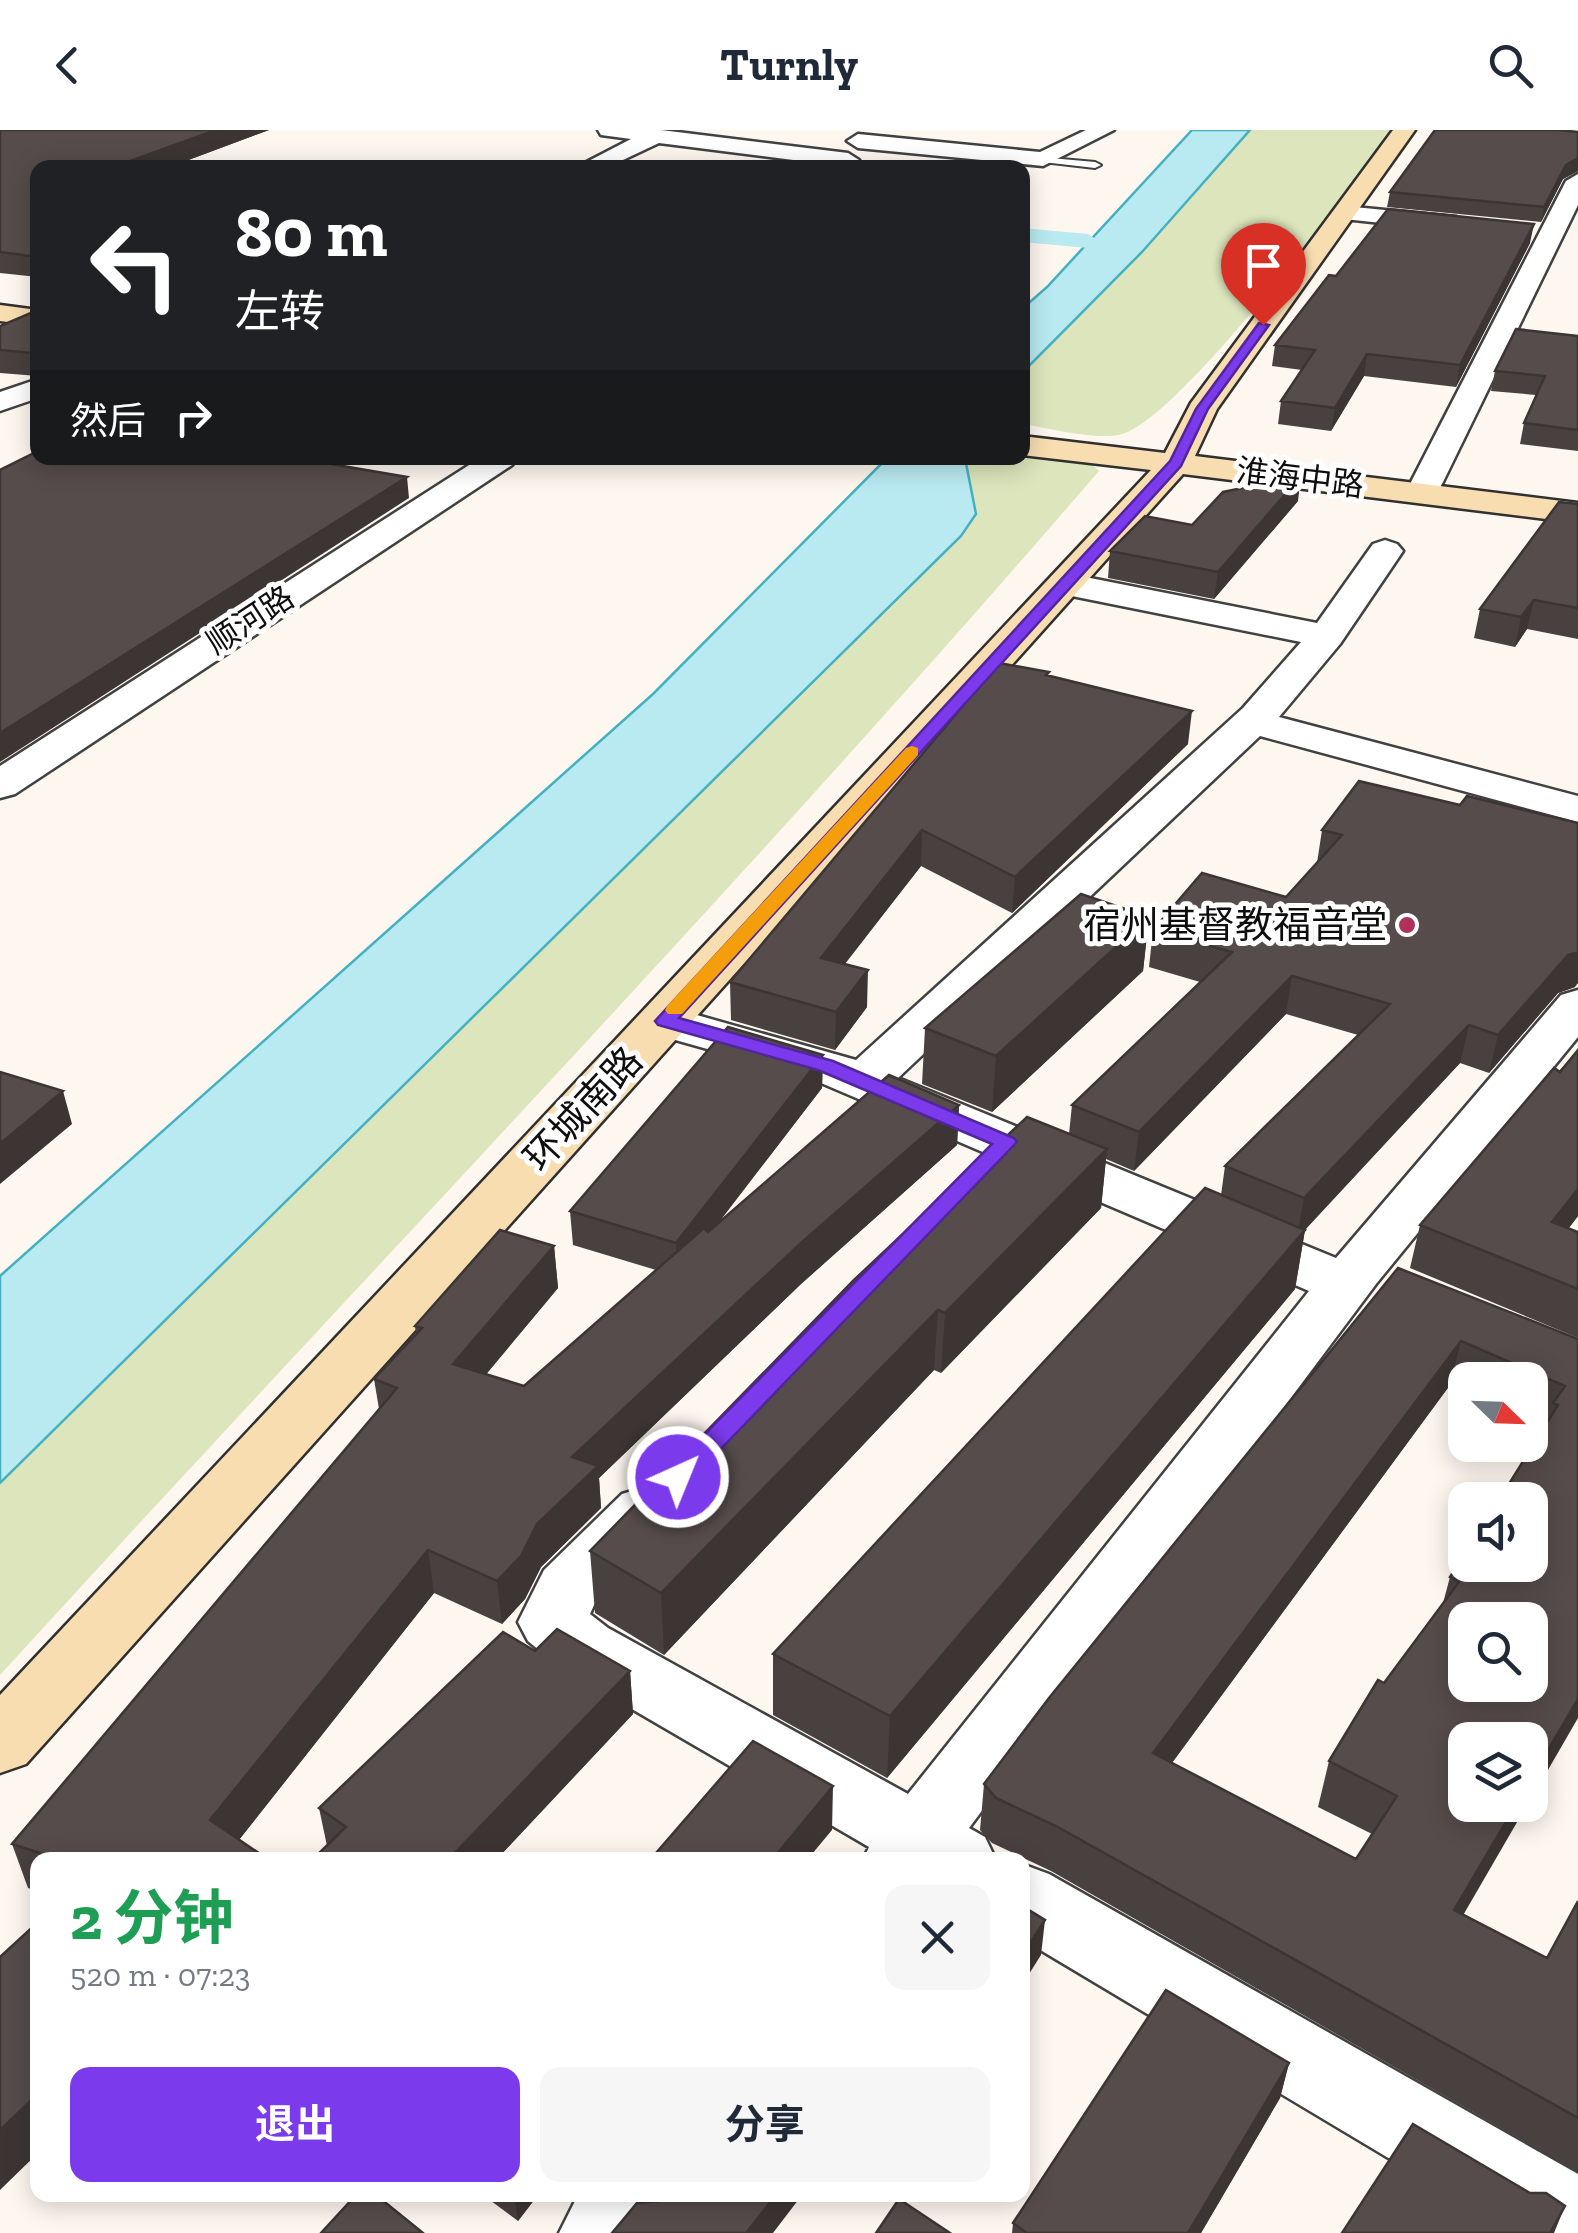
<!DOCTYPE html>
<html lang="zh">
<meta charset="utf-8">
<style>
body{margin:0;font-family:"Zilla Slab","Noto Sans SC",serif;background:#f6f6f7;color:#1f2937;height:100vh;display:flex;flex-direction:column;font-size:38px;white-space:nowrap}
*{box-sizing:border-box;margin:0}
p{font-size:32px;color:#747a83}
.icon{flex:none;width:55px;height:55px;fill:none;stroke:currentColor;stroke-width:2;stroke-linecap:round;stroke-linejoin:round}
.map{position:relative;flex:1;overflow:hidden}
.drawer{position:absolute;left:30px;top:1722px;width:1000px;height:350px;display:flex;flex-direction:column;background:#fff;border-radius:20px;box-shadow:0 5px 25px #0003}
.drawer>*{flex:none}
.guide{position:absolute;left:30px;top:30px;width:1000px;height:305px;border-radius:20px;box-shadow:0 5px 25px #0003;background:#202124;color:#fff;overflow:hidden}
.needle{width:65px;rotate:113deg}
.controls{position:absolute;left:1448px;top:1232px;display:grid;gap:20px}
.controls a{display:grid;place-items:center;width:100px;height:100px;border-radius:20px;background:#fff;box-shadow:0 5px 25px #0003;font-size:50px}
.pin{position:absolute;display:grid;place-items:center;width:85px;height:85px;color:#fff;margin:-102px -42px;border-radius:50% 50% 50% 0;rotate:-45deg;box-shadow:0 0 10px #0007}
.pin .icon{rotate:45deg}
.me{position:absolute;width:110px;margin:-55px;rotate:44deg;stroke-linejoin:round;filter:drop-shadow(0 0 8px #0008)}
.turn{display:flex;align-items:center;gap:35px;height:210px;padding:0 40px;font-size:45px}
.turn .icon{width:130px;height:130px;stroke-width:2.5}
.turn b{display:block;font-size:70px;line-height:85px}
.then{display:flex;align-items:center;height:95px;padding:0 40px;background:#0003;gap:20px;font-size:38px}
.round{display:grid;place-items:center;flex:none;width:105px;height:105px;border-radius:20px;background:#f6f6f7}
.head{display:flex;align-items:center;justify-content:space-between;height:170px;padding:0 40px}
h1{font-size:60px;font-weight:700;line-height:75px;color:#1e9e55}
.button{display:flex;gap:20px;margin-top:auto;padding:20px 40px}
.button a{flex:1;height:115px;border-radius:20px;background:#7c3aed;color:#fff;font-size:40px;font-weight:700;line-height:115px;text-align:center}
.button a+a{background:#f6f6f7;color:#1f2937}
header{display:flex;justify-content:space-between;align-items:center;height:130px;padding:0 40px;background:#fff;font-size:45px;font-weight:700}
.map>svg:first-child{display:block}
.green{fill:#dce5bc}
.water{fill:#b9eaf1;stroke:#46b0c1;stroke-width:2.5}
.lines{fill:none;stroke-linecap:round;stroke-linejoin:round}
.canal{fill:#b9eaf1;fill-rule:evenodd}
.service-casing{stroke:#414141;stroke-width:4}
.minor-casing{stroke:#414141;stroke-width:5}
.secondary-casing{stroke:#303030;stroke-width:5}
.service{fill:#fff;fill-rule:evenodd}
.minor{fill:#fff;fill-rule:evenodd}
.secondary{fill:#f8ddb1;fill-rule:evenodd}
.wall{fill:#494140;fill-rule:evenodd}
.shaded-wall{fill:#3c3534}
.building{fill:#554c4b;stroke:#3c3534;stroke-width:2.5;fill-rule:evenodd}
.route{fill:#7c3aed;stroke:#51269a;stroke-width:2.5}
.slow{fill:#f59e0b}
.poi-dot{fill:#b13259;stroke:#fff;stroke-width:4}
.labels{text-anchor:middle;dominant-baseline:central;stroke-width:10;stroke-linejoin:round;paint-order:stroke}
.far-street-label{font-size:32px;fill:#0e0e0e;stroke:#fff}
.poi-label{font-size:38px;fill:#0e0e0e;stroke:#fff;text-anchor:end}
.street-label{font-size:38px;fill:#0e0e0e;stroke:#fff}
</style>
<header><svg class="icon" aria-label="back" viewBox="0 0 24 24"><path d="M15 5l-7 7 7 7"/></svg>Turnly<svg class="icon" aria-label="search" viewBox="0 0 24 24"><circle cx="10" cy="10" r="6"/><path d="M15 15l6 6"/></svg></header>
<div class="map">
<svg width="1578" height="2103" viewBox="0 0 1578 2103">
<rect width="100%" height="100%" fill="#fef7f0"/>
<path class="green" d="M1250 0H1390C1351 60 1181 287 1122 304 1098 311 1048 298 1023 294V242L1142 122Z
M1023 321 1090 332 1099 341C744 753 366 1144 0 1545V1320L959 328H1022Z"/>
<path class="water" d="M1192 0H1250L1142 122 1023 242V178L1047 157Z
M887 328H965L976 384 961 406 0 1353V1146L653 564Z"/>
<g class="lines">
<path class="canal" d="M1022 98 1088 104 1099 111 1088 118 1022 112Z"/>
<defs>
<path id="service" d="M1039 27 1095 32 1101 35 1095 38 1043 32Z"/>
<path id="minor" d="M598 0H661L848 23 859 30 848 37 659 13 606 38H575L631 9 601 5Z
M1086 0H1114L1043 36 858 18 847 11 858 4 1040 22Z
M1578 44V75L1443 352 1439 359H1415L1411 352 1566 51Z
M1344 76 1456 87 1468 94 1456 101 1335 88 1332 83Z
M38 249V268L0 281V262Z
M480 328H517L512 335 15 664 0 668V636Z
M1385 410 1397 414 1403 421 1340 514 1279 587 1578 666V692L1260 606 898 948 1336 1128 1561 865 1578 860V907L1376 1154 969 1698 985 1707 996 1730H863L869 1717 558 1536 528 1511 518 1492 544 1440 622 1364 645 1357 668 1364 678 1381 668 1398 595 1473 590 1484 608 1498 908 1664 1309 1161 807 947 647 902 640 891 647 880 665 876 856 930 1243 578 1301 512 1052 462 1047 454 1052 446 1065 443 1317 493 1373 414Z
M1022 1734 1049 1744 1578 2044V2103H1514L1022 1809Z
M578 2065H678L659 2103H559Z"/>
<path id="secondary" d="M1393 0H1415L1217 279 1195 326 1578 373V393L1183 344 26 1634 0 1643V1565L1151 340 1022 325V306L1165 323 1191 273Z
M0 175 38 180V196L0 191Z"/>
</defs>
<use href="#service" class="service-casing"/>
<use href="#minor" class="minor-casing"/>
<use href="#secondary" class="secondary-casing"/>
<use href="#service" class="service"/>
<use href="#minor" class="minor"/>
<use href="#secondary" class="secondary"/>
</g>
<path class="wall" d="M0 0H269L167 38H38V147L0 143Z
M1578 2V41L1563 49 1541 92 1387 77 1390 62Z
M1530 113 1456 257 1364 246 1331 301 1278 294 1281 271 1302 240 1272 236 1275 215 1336 146Z
M38 180V246L0 243V196Z
M1578 206V321L1520 314 1524 293 1536 265 1491 261 1495 241Z
M1298 371 1214 469 1108 448 1110 421 1192 395Z
M1578 374V509L1527 499 1515 517 1474 508 1480 479Z
M1048 545 1188 614 1012 783 921 736 845 834 867 877 835 920 731 890 730 852Z
M1359 651 1575 857 1558 863 1489 943 1460 933 1305 1100 1295 1159 887 1648 773 1585V1524L1221 1065 1225 1036 1358 905 1286 884 1134 1041 1106 1029 1101 1078 941 1243 934 1240 664 1525 595 1483 590 1421 1069 1004 1072 975 1200 852 1149 837 1153 800 1286 767 1317 733 1322 700Z
M1149 787 1143 841 992 982 922 954 925 898Z
M1578 920V1086L1568 1099 1578 1102V1208L1410 1138 1420 1095Z
M823 925 822 958 717 1094 959 975 957 1015 801 1154 599 1348 601 1378 541 1437 525 1469 502 1494 434 1463 239 1710 269 1730H38V1761L28 1758 12 1714 379 1279 374 1249 416 1204 415 1196 554 1116 558 1158 486 1244 524 1256 656 1140 573 1115 570 1081Z
M1398 1138 1578 1209 1464 1784 1547 1828 1578 1771V2042L1051 1741 992 1713 980 1700 984 1654ZM1465 1250H1530V1291L1545 1297 1450 1447 1443 1473 1384 1553 1329 1631 1318 1677 1372 1704 1356 1729 1172 1633 1450 1255 1465 1262Z
M630 1541 633 1584 496 1730H312L327 1716 319 1678Z
M1289 1933 1280 1968 1201 2103H1012L1013 2093Z
M483 2065H538L518 2091Z"/>
<path class="shaded-wall" d="M216 0H269L167 38H111Z
M1578 28V41L1563 49 1541 92 1544 77 1566 35Z
M1534 94 1530 113 1456 257 1460 235Z
M1367 224 1364 246 1331 301 1335 278Z
M1301 346 1298 371 1214 469 1218 442Z
M407 347 409 368 0 632V603Z
M1534 470 1527 499 1515 517 1521 487Z
M1192 581 1188 614 1012 783 1015 747Z
M922 700 921 736 820 865 821 828Z
M1149 787 1143 841 992 982 996 926Z
M1578 822V853L1575 857 1558 863 1489 943 1498 905 1568 825Z
M868 840 867 877 835 920 836 882Z
M1292 846 1286 884 1134 1041 1139 1002Z
M1469 895 1460 933 1297 1108 1304 1068Z
M823 925 822 958 677 1147 676 1113Z
M63 961 72 994 0 1054V1014Z
M959 975 957 1015 801 1154 599 1348 601 1378 541 1437 525 1469 502 1494 497 1451 572 1327 801 1113Z
M1107 1019 1101 1078 941 1243 945 1183Z
M1578 1059V1086L1540 1136 1552 1092Z
M1305 1100 1295 1159 887 1648 890 1586Z
M554 1116 558 1158 459 1277 453 1234Z
M938 1180 934 1240 664 1525 661 1463Z
M1461 1211 1450 1255 1146 1668 1153 1623Z
M428 1420 434 1463 223 1730 210 1690Z
M630 1541 633 1584 496 1730H448Z
M1578 1569V1588L1530 1671V1651Z
M833 1656 832 1700 807 1730H772Z
M1516 1675H1527L1440 1825 1454 1780Z
M1045 1790 1041 1825 1022 1855V1826Z
M1289 1933 1280 1968 1201 2103H1188Z
M38 1964V2023L0 2060V2000Z
M514 2065H538L518 2091Z
M776 2065H802L773 2103H746Z
M1565 2076 1554 2103H1550Z"/>
<path class="building" d="M0 0H216L111 38H38V127L0 122Z
M1435 0H1559L1578 2V28L1566 35 1544 77 1390 62Z
M1388 79 1534 94 1460 235 1367 224 1335 278 1281 271 1315 220 1275 215 1329 145 1336 146Z
M38 180V226L32 223 0 220V196Z
M1516 199 1578 206V300L1524 293 1545 246 1495 241Z
M38 321V328H296L407 347 0 603V340Z
M1301 346 1218 442 1110 421 1145 386 1192 395 1223 362Z
M1559 372 1578 374V478L1534 470 1521 487 1480 479Z
M999 533 1049 542 1046 545 1192 581 1015 747 922 700 821 828 868 840 836 882 730 852Z
M1359 651 1460 675 1467 666 1578 693V822L1568 825 1498 905 1469 895 1304 1068 1225 1036 1390 874 1292 846 1139 1002 1072 975 1232 822 1153 800 1202 743 1286 767 1342 705 1322 700Z
M1081 764 1149 787 996 926 925 898Z
M728 897 823 925 676 1113 570 1081Z
M1578 920V1059L1552 1092 1578 1102V1159L1420 1095 1554 938 1560 942Z
M0 942 63 961 0 1014Z
M889 945 959 975 801 1113 572 1327 598 1336 537 1394 521 1426 497 1451 428 1420 210 1690 269 1730H61L12 1714 397 1258 374 1249 422 1198 415 1196 500 1100 554 1116 453 1234 524 1256 704 1098 708 1102Z
M1027 987 1107 1019 945 1183 938 1180 661 1463 590 1421 854 1150Z
M1205 1058 1305 1100 890 1586 773 1524Z
M1398 1138 1578 1209V1569L1530 1651V1610H1465V1675H1516L1454 1780 1547 1828 1578 1771V1988L1056 1696 996 1668 984 1654 1049 1568ZM1461 1211 1565 1256 1553 1273 1558 1275 1499 1370H1530V1435H1465V1423L1450 1447 1459 1452 1384 1553 1378 1550 1329 1631 1397 1666 1356 1729 1153 1623ZM1465 1490H1530V1555H1465Z
M557 1499 630 1541 448 1730H312L346 1697 319 1678 503 1502 535 1521Z
M753 1611 833 1656 772 1730H650Z
M1022 1773 1024 1777 1045 1790 1022 1826Z
M38 1792V1964L0 2000V1827Z
M1166 1860 1289 1933 1188 2103H1027L1013 2093Z
M1413 1994 1530 2063H1546L1565 2076 1550 2103H1342Z
M356 2065H376L423 2103H321Z
M663 2065H776L746 2103H612L637 2073 660 2071Z
M899 2069 950 2103H876Z"/>
<path class="route" d="M1259 193 1269 195 1208 279 1181 336 679 888 833 931 1014 1008 1017 1012 687 1354H669L665 1347 669 1340 992 1014 818 940 658 895 655 891 1170 331 1196 279Z"/>
<path class="slow" d="M912 616 918 618V625L682 884H668L665 880 668 875 906 618Z"/>
<circle class="poi-dot" cx="1407" cy="795" r="10"/>
<g class="labels">
<g class="far-street-label">
<text transform="translate(1300 348) rotate(7)">淮海中路</text>
<text transform="translate(250 490) rotate(-33)">顺河路</text>
</g>
<g class="poi-label">
<text x="1387" y="795">宿州基督教福音堂</text>
</g>
<g class="street-label">
<text transform="translate(583 979) rotate(-47)">环城南路</text>
</g>
</g>
</svg>
<div class="controls">
<a><svg class="needle" viewBox="-14 -14 28 28"><path d="M0-13l5 13h-10z" fill="#e53935"/><path d="M0 13l5-13h-10z" fill="#747a83"/></svg></a>
<a><svg class="icon" aria-label="sound" viewBox="0 0 24 24"><path d="M4 9h4l5-4v14l-5-4H4zM17 9q2 3 0 6"/></svg></a>
<a><svg class="icon" aria-label="search" viewBox="0 0 24 24"><circle cx="10" cy="10" r="6"/><path d="M15 15l6 6"/></svg></a>
<a><svg class="icon" aria-label="layers" viewBox="0 0 24 24"><path d="M12 4l9 5-9 5-9-5zM3 14l9 5 9-5"/></svg></a>
</div>
<div class="pin" style="left:1263px;top:195px;background:#d93025"><svg class="icon" aria-label="arrive" viewBox="0 0 24 24"><path d="M6 21V4h12l-3 4 3 4H6"/></svg></div>
<svg class="me" style="left:678px;top:1347px" viewBox="-20 -20 40 40"><circle r="17" fill="#7c3aed" stroke="#fff" stroke-width="3"/><path d="M0-11L8 9 0 5-8 9z" fill="#fff"/></svg>
<div class="guide">
<div class="turn"><svg class="icon" aria-label="left" viewBox="0 0 24 24"><path d="M17 20v-9H6M10 6l-5 5 5 5"/></svg><div><b>80 m</b>左转</div></div>
<div class="then">然后<svg class="icon" aria-label="right" viewBox="0 0 24 24"><path d="M7 20v-9h11M14 6l5 5-5 5"/></svg></div>
</div>
<section class="drawer">
<div class="head"><div><h1>2 分钟</h1><p>520 m · 07:23</p></div><a class="round"><svg class="icon" aria-label="close" viewBox="0 0 24 24"><path d="M6 6l12 12M18 6L6 18"/></svg></a></div>
<div class="button"><a>退出</a><a>分享</a></div>
</section>
</div>
